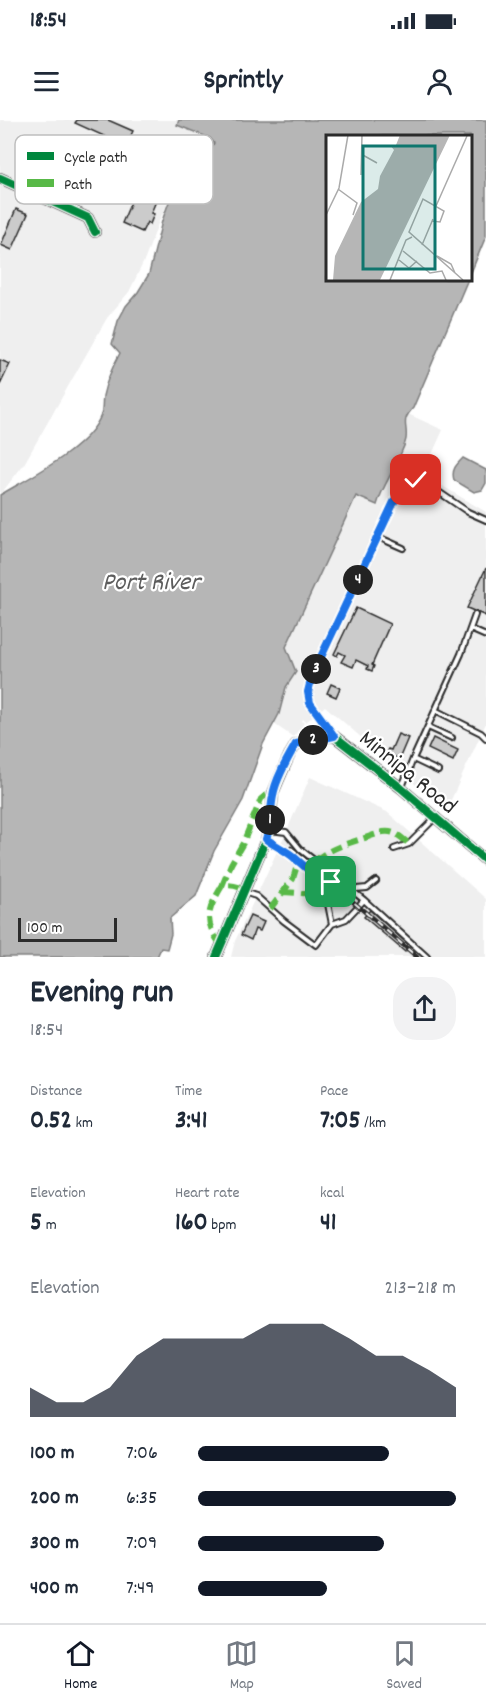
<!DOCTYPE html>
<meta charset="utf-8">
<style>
body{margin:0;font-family:Dekko,sans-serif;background:#f2f2f3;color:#1f2937;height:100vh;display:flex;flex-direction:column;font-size:22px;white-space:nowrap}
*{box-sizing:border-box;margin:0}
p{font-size:20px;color:#747a83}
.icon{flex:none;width:33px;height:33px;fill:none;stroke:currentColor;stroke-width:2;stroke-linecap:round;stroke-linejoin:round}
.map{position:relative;height:837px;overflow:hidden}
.drawer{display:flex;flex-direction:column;background:#fff;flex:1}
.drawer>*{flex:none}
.scale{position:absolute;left:18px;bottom:15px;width:99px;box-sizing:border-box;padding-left:6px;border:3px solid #2b2b2b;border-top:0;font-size:16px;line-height:21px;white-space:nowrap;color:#2b2b2b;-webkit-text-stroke:4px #fff;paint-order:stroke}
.pin{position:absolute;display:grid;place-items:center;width:51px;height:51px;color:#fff;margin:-26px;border-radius:12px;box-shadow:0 3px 9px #0006}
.km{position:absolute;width:30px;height:30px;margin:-15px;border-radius:50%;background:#222;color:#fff;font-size:16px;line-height:30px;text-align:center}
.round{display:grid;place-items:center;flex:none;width:63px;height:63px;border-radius:24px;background:#f2f2f3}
.head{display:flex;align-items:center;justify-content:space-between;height:102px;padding:0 30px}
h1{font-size:33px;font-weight:800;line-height:45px}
.metrics{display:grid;grid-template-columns:repeat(3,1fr);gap:9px;height:102px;padding:6px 30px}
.metrics div{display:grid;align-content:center}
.metrics b{font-size:26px;font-weight:800}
.metrics small{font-size:16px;font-weight:400}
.metrics p{font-size:16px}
.chart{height:168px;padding:12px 30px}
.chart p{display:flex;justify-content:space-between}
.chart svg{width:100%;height:108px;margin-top:6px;fill:#111827;opacity:.7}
ul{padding:0 30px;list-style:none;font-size:20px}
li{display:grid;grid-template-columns:96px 72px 1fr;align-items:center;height:45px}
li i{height:15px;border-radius:8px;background:#111827}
.status{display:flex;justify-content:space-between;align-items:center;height:42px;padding:0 30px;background:#fff;direction:ltr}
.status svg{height:16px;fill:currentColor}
header{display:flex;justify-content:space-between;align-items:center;height:78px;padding:0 30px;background:#fff;font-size:27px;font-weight:800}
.tab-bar{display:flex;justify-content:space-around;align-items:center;height:84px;border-top:2px solid #e0e1e3;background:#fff;font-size:16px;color:#747a83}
.tab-bar a{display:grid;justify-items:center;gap:3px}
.tab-bar .active{color:#111827}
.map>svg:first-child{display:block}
</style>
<div class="status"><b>18:54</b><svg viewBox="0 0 49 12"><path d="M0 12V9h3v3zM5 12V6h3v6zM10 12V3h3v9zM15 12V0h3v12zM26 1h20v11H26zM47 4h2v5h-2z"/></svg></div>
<header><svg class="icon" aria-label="menu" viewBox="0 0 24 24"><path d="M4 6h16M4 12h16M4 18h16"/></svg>Sprintly<svg class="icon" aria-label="person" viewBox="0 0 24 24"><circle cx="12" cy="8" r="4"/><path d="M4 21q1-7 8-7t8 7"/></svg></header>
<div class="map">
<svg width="486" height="837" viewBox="0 0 486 837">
<rect width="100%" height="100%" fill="#fff"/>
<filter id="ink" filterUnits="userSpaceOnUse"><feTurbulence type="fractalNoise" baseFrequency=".0167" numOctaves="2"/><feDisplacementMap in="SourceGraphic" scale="12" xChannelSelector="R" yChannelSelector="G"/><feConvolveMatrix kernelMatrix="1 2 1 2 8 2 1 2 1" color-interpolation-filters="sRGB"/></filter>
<g filter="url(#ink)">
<path fill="#efefef" d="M0,0H179L210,18L214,23L203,46L173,71L159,101L145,139L129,172L107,198L24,344L0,375Z
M408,294L443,310L424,352L426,356L486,392V603L446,691L325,586L306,602L303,599L302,601L304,603L293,617L274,604L279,594L286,567L296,552L286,527L356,376L377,385L380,373L394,351L406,321L405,305Z
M310,657L387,692L486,779V837H231L235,821L288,708Z"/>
<path fill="#b6b6b6" stroke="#7e7e7e" stroke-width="1.5" d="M179,0H486V116L470,155V16H327V159H468L413,288C400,302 408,305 406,319C405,324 403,329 401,333C394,351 382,367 377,385L356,376L286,527L296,552L286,567L279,594L263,624L243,680L214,731L196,776L170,798L171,814L167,829L161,828L157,837H0V375C30,357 89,328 101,295C103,289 102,282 103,276C106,261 113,246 120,233L112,224L118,201L126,186L138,172L149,154L162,101L173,71L203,46L214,23L210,18L177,5Z
M463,338L486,350V363L482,370L474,372L454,360C451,350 456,345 463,338Z"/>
<path fill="#cbcbcb" stroke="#2b2b2b" stroke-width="1.5" d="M77,0H108L133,11L126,26L75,3Z
M138,73L156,81L151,93L154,94L150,104L147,102L142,112L122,103L134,75L137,76Z
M16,89L28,94L12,130L1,125Z
M0,240L10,244L0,265Z
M486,448V496L467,488Z
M356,488L390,504L372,545L374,546L372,551L367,549L368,546L356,540L353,547L341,542L345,535L339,532L337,536L334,534Z
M331,564L340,568L336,577L327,573Z
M398,614L408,618L399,639L386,633L388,629L391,630Z
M433,618L458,630L453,641L428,629Z
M370,790L410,826L405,832L364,797Z
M250,796L264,802L260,811L255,809L251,820L241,815Z"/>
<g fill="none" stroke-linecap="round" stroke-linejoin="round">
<defs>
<path id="service" d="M378,417L403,428
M470,509L486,516
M435,590L481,613L486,618
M428,607L452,618
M334,616L310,583L308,572L312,556L402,365L408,361L416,359L430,366L468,392L486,400
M413,639L438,651
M402,667L413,639L461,534L475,495
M270,710L286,712L300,729L364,780L427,837
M267,720L290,734L321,760L356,769L367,768L376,761
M394,729L409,724L435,698
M243,772L256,776L284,801L316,825L332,804L346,799L364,780
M327,779L332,804"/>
<path id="minor" d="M0,58L88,98L95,112
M216,837L270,710L273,673L289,636L296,624L334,616L401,668L486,741"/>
</defs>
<use href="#service" stroke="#2b2b2b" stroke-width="8"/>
<use href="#minor" stroke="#2b2b2b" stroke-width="12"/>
<use href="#service" stroke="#fff" stroke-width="4"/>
<use href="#minor" stroke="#fff" stroke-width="8"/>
<defs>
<path id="rail" d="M291,728L417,837"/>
</defs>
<use href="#rail" stroke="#2b2b2b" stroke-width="4.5"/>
<use href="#rail" stroke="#fff" stroke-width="2" stroke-dasharray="7" stroke-linecap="butt"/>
<path stroke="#58b947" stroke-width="6" stroke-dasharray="12 6" stroke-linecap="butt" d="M315,741C333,725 361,720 383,712C394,710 401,717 409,724
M222,766L231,744L243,723L261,679L266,675L273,673
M283,772L315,774L327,779
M270,789L293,759L298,742
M221,825C203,801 207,791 222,766C231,764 236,766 244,769"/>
<defs>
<path id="cycleway" d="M0,58L88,98L95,112
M216,837L270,710L273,673L289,636L296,624L334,616L401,668L486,741"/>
</defs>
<use href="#cycleway" stroke="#fff" stroke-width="11"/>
<use href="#cycleway" stroke="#00873e" stroke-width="8"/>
</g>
</g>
<g fill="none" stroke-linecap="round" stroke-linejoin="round" filter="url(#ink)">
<defs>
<path id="route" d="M331,762C314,758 304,745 291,735C283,729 274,725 266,719C271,705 270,691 273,676C275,660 288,638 296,624L334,616L310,583L308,572L312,556L402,365L408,361L416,360"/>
</defs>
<use href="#route" stroke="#fff" stroke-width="12"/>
<use href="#route" stroke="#1a73e8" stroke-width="8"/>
</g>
<g text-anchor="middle" stroke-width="4.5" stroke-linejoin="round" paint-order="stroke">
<g font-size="24" fill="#2b2b2b" stroke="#fff">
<text transform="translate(409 651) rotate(39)" y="8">Minnipa Road</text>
</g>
<g font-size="26" font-style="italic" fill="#5c5c5c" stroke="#fff">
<text x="151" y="469">Port River</text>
</g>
</g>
<g transform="translate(326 15)">
<rect width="146" height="146" fill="#fff"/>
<path d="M74,0H124L54,145H7L9,121L35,67L52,54L54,41L68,15L64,10H70Z" fill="#b6b6b6"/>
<path fill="none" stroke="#aaa" stroke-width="1.5" d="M35,19L51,28M35,40L36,0M12,54L31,68L27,80M110,71L141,1M0,80L13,53L22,0M106,86L114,87L118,76L97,64L83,97L137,145M96,110L107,84M77,116L104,138L116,136L120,145M111,121L125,129L129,138M73,125L83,133L91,126M64,145L80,105L86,102"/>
<path fill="#0f766e" fill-opacity="0.15" stroke="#0f766e" stroke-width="3" d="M37,11H109V134H37Z"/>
<rect width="146" height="146" fill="none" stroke="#2b2b2b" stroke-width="3"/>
</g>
<rect x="15" y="15" width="198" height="69" rx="9" fill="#fff" stroke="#bfbfbf" stroke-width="1.5"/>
<rect x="27" y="32" width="27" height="8" fill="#00873e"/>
<rect x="27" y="59" width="27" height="8" fill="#58b947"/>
<g font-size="16" fill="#2b2b2b">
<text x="64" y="42">Cycle path</text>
<text x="64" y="69">Path</text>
</g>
</svg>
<div class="scale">100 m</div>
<div class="pin" style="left:331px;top:762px;background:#1e9e55"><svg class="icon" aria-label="arrive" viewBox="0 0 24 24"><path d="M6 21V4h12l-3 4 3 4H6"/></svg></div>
<div class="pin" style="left:416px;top:360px;background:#d93025"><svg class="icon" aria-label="check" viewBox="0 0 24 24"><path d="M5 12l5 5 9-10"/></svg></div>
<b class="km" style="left:270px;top:700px">1</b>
<b class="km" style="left:313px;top:620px">2</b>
<b class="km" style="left:316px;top:549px">3</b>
<b class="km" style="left:358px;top:460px">4</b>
</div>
<section class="drawer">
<div class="head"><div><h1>Evening run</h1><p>18:54</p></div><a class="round"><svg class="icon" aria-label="share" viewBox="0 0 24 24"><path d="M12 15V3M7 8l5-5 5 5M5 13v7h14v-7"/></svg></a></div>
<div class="metrics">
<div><p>Distance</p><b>0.52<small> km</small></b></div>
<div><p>Time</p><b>3:41</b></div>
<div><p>Pace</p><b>7:05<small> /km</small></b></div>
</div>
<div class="metrics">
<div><p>Elevation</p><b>5<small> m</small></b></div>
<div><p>Heart rate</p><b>160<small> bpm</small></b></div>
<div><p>kcal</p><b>41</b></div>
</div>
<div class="chart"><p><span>Elevation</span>213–218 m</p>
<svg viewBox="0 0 160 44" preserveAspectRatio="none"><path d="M0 44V32L10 38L20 38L30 32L40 19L50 12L60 12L70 12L80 12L90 6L100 6L110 6L120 12L130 19L140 19L150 25L160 32V44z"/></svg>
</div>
<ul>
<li><b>100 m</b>7:06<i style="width:74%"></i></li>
<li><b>200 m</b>6:35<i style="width:100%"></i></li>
<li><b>300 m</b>7:09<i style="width:72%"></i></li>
<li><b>400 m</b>7:49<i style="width:50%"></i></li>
</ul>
</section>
<nav class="tab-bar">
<a class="active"><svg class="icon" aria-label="home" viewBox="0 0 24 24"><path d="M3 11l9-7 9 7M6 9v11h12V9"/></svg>Home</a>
<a><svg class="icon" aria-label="map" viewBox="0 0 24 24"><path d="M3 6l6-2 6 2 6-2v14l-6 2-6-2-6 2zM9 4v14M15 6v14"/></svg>Map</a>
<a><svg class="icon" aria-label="saved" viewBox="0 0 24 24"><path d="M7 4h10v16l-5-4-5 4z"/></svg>Saved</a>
</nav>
